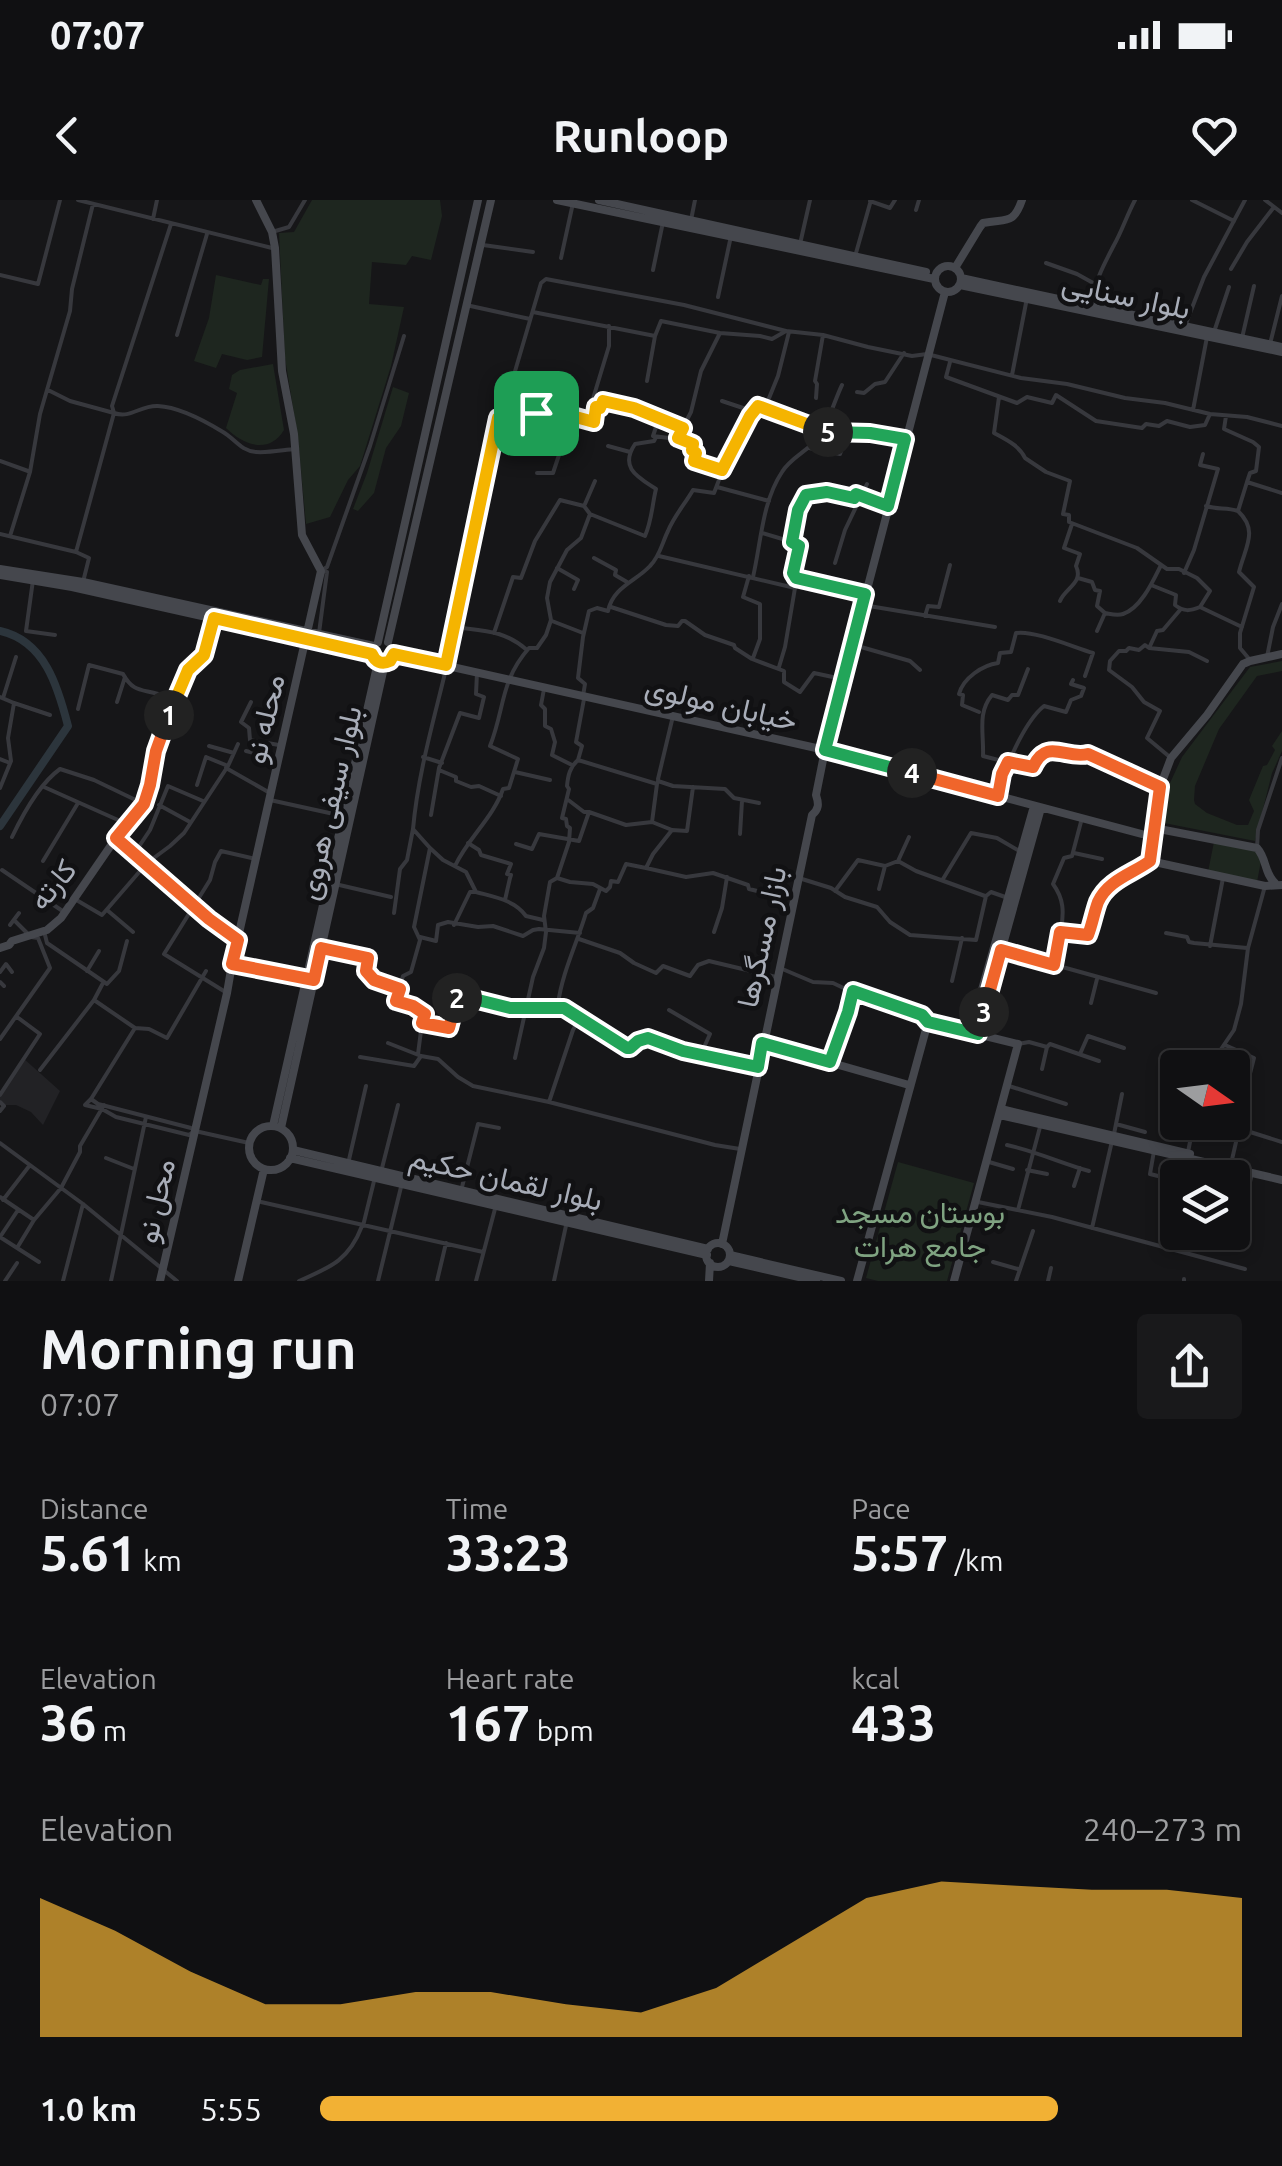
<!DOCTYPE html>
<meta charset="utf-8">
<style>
body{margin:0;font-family:Ubuntu,Vazirmatn,sans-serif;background:#19191b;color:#f1f3f6;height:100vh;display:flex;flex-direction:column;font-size:38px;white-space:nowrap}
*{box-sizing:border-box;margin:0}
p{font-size:32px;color:#9c9d9f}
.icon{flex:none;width:55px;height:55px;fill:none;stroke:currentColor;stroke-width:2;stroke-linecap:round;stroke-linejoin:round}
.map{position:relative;height:1081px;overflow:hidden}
.sheet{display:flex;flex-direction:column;background:#101012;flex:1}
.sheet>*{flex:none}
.needle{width:65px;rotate:104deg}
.fabs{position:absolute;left:1160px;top:850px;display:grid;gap:20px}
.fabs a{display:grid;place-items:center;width:90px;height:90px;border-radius:10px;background:#101012;box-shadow:0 5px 15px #0003,0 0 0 2px #303032;font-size:50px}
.pin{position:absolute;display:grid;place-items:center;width:85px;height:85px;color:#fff;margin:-42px;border-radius:20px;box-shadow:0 5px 15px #0006}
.km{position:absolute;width:50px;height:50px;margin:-25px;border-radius:50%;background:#222;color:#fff;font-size:28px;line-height:50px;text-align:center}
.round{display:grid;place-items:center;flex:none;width:105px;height:105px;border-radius:10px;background:#19191b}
.head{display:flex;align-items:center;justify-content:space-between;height:170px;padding:0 40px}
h1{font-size:55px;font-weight:700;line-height:75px}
.figures{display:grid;grid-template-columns:repeat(3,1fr);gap:15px;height:170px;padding:10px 40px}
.figures div{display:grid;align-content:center}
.figures b{font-size:50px;font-weight:700}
.figures small{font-size:28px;font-weight:400}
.figures p{font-size:28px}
.chart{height:280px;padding:20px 40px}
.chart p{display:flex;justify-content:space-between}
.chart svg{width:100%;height:180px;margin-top:10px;fill:#f2b134;opacity:.7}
ul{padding:0 40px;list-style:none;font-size:32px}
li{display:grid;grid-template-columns:160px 120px 1fr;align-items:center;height:75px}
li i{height:25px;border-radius:12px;background:#f2b134}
.status{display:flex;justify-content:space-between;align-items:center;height:70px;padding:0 50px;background:#101012;direction:ltr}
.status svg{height:28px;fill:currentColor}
header{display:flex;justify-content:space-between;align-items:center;height:130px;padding:0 40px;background:#101012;font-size:45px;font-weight:700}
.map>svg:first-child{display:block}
</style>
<div class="status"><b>07:07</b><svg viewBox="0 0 49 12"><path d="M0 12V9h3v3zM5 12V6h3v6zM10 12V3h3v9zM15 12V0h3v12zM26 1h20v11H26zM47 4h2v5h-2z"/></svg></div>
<header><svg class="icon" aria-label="back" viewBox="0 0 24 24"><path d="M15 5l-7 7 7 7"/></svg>Runloop<svg class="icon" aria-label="heart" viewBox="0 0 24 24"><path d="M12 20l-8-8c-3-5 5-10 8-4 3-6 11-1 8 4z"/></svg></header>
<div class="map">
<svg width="1282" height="1081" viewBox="0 0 1282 1081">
<rect width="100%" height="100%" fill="#161618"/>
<path fill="#222225" d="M23,858L60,891L43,925L31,912L16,905H5L0,900V896Z"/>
<path fill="#1e261f" d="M312,0H440L442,16L431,60L412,56L406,65L372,62L369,104L404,107L391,166L360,266L348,280L330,317L306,324L298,238L285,158L279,33L294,32Z
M216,75L261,85L263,79H269L262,157L247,160L222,154L216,168L194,161L209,118Z
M273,164L284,230C269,255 243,245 226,228L237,193L229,189L232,175L240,170Z
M393,187L409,193L401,226L386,248L374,293L358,311L353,309L367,273Z
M1282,461V471L1257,476L1219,529L1195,586L1194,600L1195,604L1207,613L1237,625H1248L1254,611L1249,600L1263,566L1267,565L1275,550L1272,546L1282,531V551L1272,573L1255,641L1164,623L1170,583L1182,557L1250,467Z
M1214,642L1256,651L1261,661L1257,682L1208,672Z
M898,962L974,983L947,1081H878L866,1078Z"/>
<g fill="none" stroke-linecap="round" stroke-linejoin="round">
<path stroke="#2c353c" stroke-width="8" d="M0,431C45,441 58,487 68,526L0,626"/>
<path stroke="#37383d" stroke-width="4" d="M78,0L272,48
M1192,0L1234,21
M1265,0L1282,13
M870,1L890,8L895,0
M916,10L919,0
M153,19L157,0
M691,20L695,0
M171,24L112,206L114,213C131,219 140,205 158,206C179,207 205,221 223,232C235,239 241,251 256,252C268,253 283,250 295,249
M272,32L289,27L305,0
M800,44L810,0
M483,45L533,52
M856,53L871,0
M561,58L573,3
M1046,63L1077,74L1095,84
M1231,69L1247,42L1274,7
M653,70L663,22
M0,75L38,84L60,0
M718,97L731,36
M466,105L530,119
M1091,107C1095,81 1102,68 1114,45C1122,31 1127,15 1135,0
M533,112L655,136L661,121L720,133L760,136L772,139L786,131L823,135L868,147L912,156L927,154L1021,178L1067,184L1125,198L1165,203L1210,214L1247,217L1282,226
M1185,126L1204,77L1245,0
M1214,132L1229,87
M177,135L207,34
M1242,138L1254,86
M1270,144L1282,96
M950,162L946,177L1017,203L1027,197L1052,203L1056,195L1096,221L1142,228L1146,224L1159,226L1167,221L1190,227L1205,225L1210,214
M1012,175L1027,98
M647,181L655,136
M48,190L70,201L114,213L76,352L89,358L83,382
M857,192L864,193L875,184L885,182L904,153
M999,197L994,233C1005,239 1020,246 1025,258L1046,272L1070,281L1063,314L1069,315V322L1137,348L1167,369H1179L1197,378L1210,391L1200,407
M816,198L817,184L815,181L823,135
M722,201L755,212L759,206L765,208L778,176L789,132
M597,207L600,208L603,201L633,209L683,228
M765,208L823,232L870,233L905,239
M1193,210L1207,137
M1226,216L1224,229L1253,242L1259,247L1256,271L1250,273L1247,282
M498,218L530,222L534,220L538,211L594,222L597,210L592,202L609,146V126
M659,218L653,236L677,239L691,212L701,171L720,133
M678,238L693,244L692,251L696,252V262L722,270
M608,246L630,252
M809,248L840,254L847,233
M0,261L28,271
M537,273H553L572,216
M717,287L769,301
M585,304L595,281
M1206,306C1218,310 1226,307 1238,311
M762,333L789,341L799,346L793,373L797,379
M0,334L76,352
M10,336L30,272L40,214L70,111L72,89L93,4
M792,342L798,310L807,295L827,292L854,298L856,294L888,307
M659,356L795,388L797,379L865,394
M594,358L616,370L615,375L627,382
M835,363L845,330L867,284
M557,368L578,380L574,389
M1184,373L1194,350L1218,269L1200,265L1203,254
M749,376L743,397L760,404V439L753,458
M753,377C761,343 762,302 782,272C791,257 810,250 821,235C827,225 836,197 842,185
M1078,378L1092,382L1095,390L1100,391L1097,406L1105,413L1097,431
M33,380L26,431L55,435
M1151,385L1176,395L1175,405C1184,412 1190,411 1200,407L1242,427
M1060,401C1065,388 1084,383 1076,366L1080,354L1064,348L1072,324
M863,405L995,427
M611,407L666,425L678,426L682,421H685L705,435L734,445L735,448L752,459L784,471V482L800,492L814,473L842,479
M1105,413C1111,414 1117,416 1123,414C1141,408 1153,381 1161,365
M925,416L928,406L939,407L950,365
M552,421L583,433
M455,427C484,431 504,430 527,450
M319,433L327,372L321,371L327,367L370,246L404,136
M494,433L513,377L521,378L535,341L560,300L584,306L590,314
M854,445L910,461L920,470
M1150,446L1157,431L1163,430L1180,410
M1267,457L1273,427L1282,404
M1250,460L1240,448V433L1254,387L1239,372C1245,347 1259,331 1238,311L1247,282L1282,293
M446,464L498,218L508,195L541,83L546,79L684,105L786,131
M779,467L785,447L795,388
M1028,469L1018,495H1012L1008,500L992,495C977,513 984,533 983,556L1029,568L1033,567C1047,537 1066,560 1088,554L1158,586
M544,489L541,505L545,509V526L551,529L555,542L552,555L572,565
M583,496L585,484L578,478L583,437L589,411L597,408L608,411C613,387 635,382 650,366C660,356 662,343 668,331C674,316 685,304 693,290L714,293L727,259L753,211
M0,497L14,503L8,538L11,561L0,588
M3,498L16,457
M584,499L576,542L582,546L578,560L657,584L652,622L672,630L653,654L646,668L686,677L713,673L748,685L749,689L794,700
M117,502L125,477
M251,502L241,522L249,528L250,540L279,545
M14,503L50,515
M78,509L89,465L123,474C133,492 141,489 158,494C163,496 168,500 173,502
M979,512L962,505L963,495L959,494C963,478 983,465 998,463L1000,453L1011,452L1016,433C1034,430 1073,447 1093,453L1085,476
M209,546L234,553
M246,551L276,558
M423,557L442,563
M1171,558L1147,538L1160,511L1144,502L1132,487L1109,470L1110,461L1119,451H1126L1129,448L1139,450L1145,445L1149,448L1189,452L1207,461
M0,559L10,563
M226,568L270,593
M439,570L456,577V581L471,587L479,586L501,596
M515,572L550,580
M658,579L673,516
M658,581L673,586L725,589L734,598L759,603
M197,585L206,557L228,566
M44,587L127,624
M998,596C1003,571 1024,522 1044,506L1066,512L1071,500L1081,496L1084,488L1071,484L1073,480
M567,599L584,612H589L626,625L652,622
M270,600L343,616
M159,605L190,622
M431,615L439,568L460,513L479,518L484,497L476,494L477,473
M672,630L687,631L693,587
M740,634L742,601
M12,637C23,614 39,584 60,569L94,580L144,604
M116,638L209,719L238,740
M468,643L479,650L481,655L511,664L507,674L511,675L510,678L505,700
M516,644L532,649L539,634L579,641L589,612
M430,648L443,660L466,672L476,692C494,697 515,700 526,716L543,720
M1257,648L1258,630L1282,558
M1074,653L1102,659
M134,654L150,630L168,586L203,601
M43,661L78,603
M898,661L909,637
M455,666C468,638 493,618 503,589L509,588L518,559L490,546C505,508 500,481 529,448H537L546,435L551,420L547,398L550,382L567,350L581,338L590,314L645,336C652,320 652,305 656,289C638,277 619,268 635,244L654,241L656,237
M2,670L64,712
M557,678L569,642L570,628L567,626L566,619L562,618L569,589L567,586C568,575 570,567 578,560
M802,679L831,688L845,697L877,707L890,722L910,735L976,740L986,696L991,692L1008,698
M943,679L971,633L997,638L1021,652
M335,684L391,697
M879,689L885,666
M835,691L858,660L885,666L898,661L916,671L985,696
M73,698L102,715L147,663L170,646L184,633L228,566L238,544
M107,710L133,732
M394,713L400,669L407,660L413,629
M14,720L27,733
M10,725L19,713
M454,725L470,692H476
M1061,730C1064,712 1064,699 1053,684L1064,658L1072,656L1082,618
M44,731L47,743L107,784L119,771L127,741
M714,732L722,708L727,677
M1166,733L1187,737L1189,742L1194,743L1247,748
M420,737L436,741L438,725L448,722L478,727L493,726L523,736L533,730L539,729L580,733
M579,739L620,753L634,763L656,773L663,766L690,776L698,765L709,761L776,777
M1210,746L1223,678
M321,748L368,758L367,771L375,780L399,789
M1001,750L1156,793
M235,765L304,779
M1054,765L1060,732L1088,735C1092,725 1094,713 1098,703C1108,680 1132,674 1150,661
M780,768L813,782L833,783L854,793L870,796L922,815L928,822
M87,771L99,751
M0,772L6,764L12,772
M952,781L962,738
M0,782L4,786
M227,793L164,754L210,680L215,662L221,651L256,659
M94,800L135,828
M1091,803L1097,779
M558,804C562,773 577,743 586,713L593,708L600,689
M669,810L710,834L701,854
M422,823L449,829L458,795L511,808H564L627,847L630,848L638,841L648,839L683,851L757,867
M0,839L50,768L38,738L31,737
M388,843L421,856L438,859L458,877L473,886L549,902L715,945L740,949
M1018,844L1029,842L1047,847L1050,844L1099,861
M1225,845L1254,858L1245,893L1243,912
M418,854L422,823L425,814L413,807L396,801L403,776L411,772L420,740L414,727L430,648L413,629C418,574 433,523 446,469
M1080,854L1088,836L1124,848
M360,857L414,866L421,856
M515,858L533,777L544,748L546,732L544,716L550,682L557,678L570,682L593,684L606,691L610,687L611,681L618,682L626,664L646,668
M1175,858L1185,868
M830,862L848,812L853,791
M1213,868V861L1234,830L1241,804L1248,748L1265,686
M1042,869L1047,847
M40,870L94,800L103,783
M1009,886L1066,904
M0,895L40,834L17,817
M91,899L98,904L191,928L195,931L249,943
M0,902L4,906L0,911
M549,902L573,830L580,818
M1232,905C1245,912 1247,917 1247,931
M1116,924L1145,932
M1222,926L1247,931L1282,942
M195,931L189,935L116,917L102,909L85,905L91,899L135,828L149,829L167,838L206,771
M1114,934L1122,894
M0,943L83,1004L177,1081
M1007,945C1035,951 1061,963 1089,971
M1154,951L1150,974L1178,981
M1188,952L1194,922
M106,958L134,969
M989,962L1013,969
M348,964L366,886
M1231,964L1239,929
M1027,970L1047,974
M381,972L398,905
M1074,986L1080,968
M461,991L478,924L499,928
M0,997L34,1020
M3,1000L30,965
M261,1002L483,1052
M978,1002L1052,1017L1245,1069
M1018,1010L1040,927
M1232,1017L1242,1018L1252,973
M363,1026L375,977
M1092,1028L1112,941
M0,1037L39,1062
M0,1037L18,1010
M17,1048L34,1020L61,988L80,952V946L104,905
M993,1062L1018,1069
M5,1081L17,1063
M63,1081L83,1004
M111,1081L146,917
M299,1081C331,1067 349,1060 362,1026
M378,1081L401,987
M437,1081L446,1043
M476,1081L496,1005
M554,1081L567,1021
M1016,1081L1033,1031
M1048,1081L1051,1068
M1184,1081V1079"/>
<path stroke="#45474d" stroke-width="8" d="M557,0L934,79
M599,0L926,72
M935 79a13 13 0 1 1 26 0a13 13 0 1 1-26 0Z
M955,68L980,27L983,23C1006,18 1013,26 1022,0
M961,78L1282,147
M960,85L1282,152
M0,369L83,382L374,446
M0,375L72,387L372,454
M378,442L478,0
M388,442L491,0
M394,454L825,550L1153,637
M1282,454L1250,461L1243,464L1207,515L1171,558L1160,587L1150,661L1265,686L1282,685
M1154,628L1257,648C1267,659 1264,673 1275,683
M0,748L9,745L12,741L47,730L61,718L116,638L144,604L151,585L156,551L173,502L188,469L204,455L215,411
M970,832L1034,606
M978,834L1041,608
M762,843L909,885
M1001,909L1190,954
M1000,915L1282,980
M249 948a22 22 0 1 1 44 0a22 22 0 1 1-44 0Z
M273,926L378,462
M281,928L385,463
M293,950L708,1049
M290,958L707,1055
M706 1055a12 12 0 1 1 24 0a12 12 0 1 1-24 0Z
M722,1044L812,615C819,609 819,604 816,595L825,550L945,92
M730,1055L841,1081
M729,1061L816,1081
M160,1081L227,793L232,764L321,371L302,335L294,234L282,171L275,48L272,32L256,0
M238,1081L264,969
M709,1081L710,1063
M857,1081L928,822L1018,844L954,1081"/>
</g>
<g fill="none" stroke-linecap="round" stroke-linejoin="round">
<defs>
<path id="split-1" d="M169,515L188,470L204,455L214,418L372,454C375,462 382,465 390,461L394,454L446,465L498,218L530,222L534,220L536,213"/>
<path id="split-2" d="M169,515L156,551L150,585L144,604L116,638L209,719L238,740L232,764L314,780L321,748L368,758L366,771L374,780L400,789L396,801L413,806L425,814L422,823L449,828L457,798"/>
<path id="split-3" d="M457,798L458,795L510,808H564L627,848H630L638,841L648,838L683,851L758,867L762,843L830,862L848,812L853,791L922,815L928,822L978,834L984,812"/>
<path id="split-4" d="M912,573L998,596L1002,574L1008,562L1033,567C1047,537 1066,560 1088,554L1160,587L1150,661C1132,674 1108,680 1098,702C1094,713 1092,725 1088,735L1060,732L1054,765L1001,750L984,812"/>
<path id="split-5" d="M828,232L870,233L905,239L888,306L856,294L854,298L827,292L806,295L798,310L792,342L799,346L793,373L796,378L865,394L825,550L912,573"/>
<path id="split-6" d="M536,213L572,216L594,222L596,207L600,208L603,201L634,208L683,228L678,238L693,244L692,250L696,253L694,261L722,270L750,216L758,206L828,232"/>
</defs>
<use href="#split-1" stroke="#fff" stroke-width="20"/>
<use href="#split-2" stroke="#fff" stroke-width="20"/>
<use href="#split-3" stroke="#fff" stroke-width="20"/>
<use href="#split-4" stroke="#fff" stroke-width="20"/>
<use href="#split-5" stroke="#fff" stroke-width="20"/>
<use href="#split-6" stroke="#fff" stroke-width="20"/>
<use href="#split-1" stroke="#f5b400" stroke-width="12"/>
<use href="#split-2" stroke="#f0652b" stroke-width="12"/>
<use href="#split-3" stroke="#22a559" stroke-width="12"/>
<use href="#split-4" stroke="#f0652b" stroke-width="12"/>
<use href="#split-5" stroke="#22a559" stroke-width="12"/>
<use href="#split-6" stroke="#f5b400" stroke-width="12"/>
</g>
<g text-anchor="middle" stroke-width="9" stroke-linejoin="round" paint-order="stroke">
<g font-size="30" fill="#a8adb8" stroke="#111113">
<text transform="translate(1126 96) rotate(12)" y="10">بلوار سنایی</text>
<text transform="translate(721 504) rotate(13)" y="10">خیابان مولوی</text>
<text transform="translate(265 519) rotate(-77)" y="10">محله نو</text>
<text transform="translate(330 603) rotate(-77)" y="10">بلوار سیفی هروی</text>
<text transform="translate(53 685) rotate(-50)" y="10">کارته</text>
<text transform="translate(762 737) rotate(-78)" y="10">بازار مسگرها</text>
<text transform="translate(506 979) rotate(13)" y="10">بلوار لقمان حکیم</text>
<text transform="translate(156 1001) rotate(-77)" y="10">محل نو</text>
</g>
<g font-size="30" fill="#7fa381" stroke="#111113">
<text x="920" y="1023">بوستان مسجد<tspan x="920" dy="34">جامع هرات</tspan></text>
</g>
</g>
</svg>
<div class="fabs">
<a><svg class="needle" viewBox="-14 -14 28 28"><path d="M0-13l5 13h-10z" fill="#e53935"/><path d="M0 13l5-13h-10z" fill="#9c9d9f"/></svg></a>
<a><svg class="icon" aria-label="layers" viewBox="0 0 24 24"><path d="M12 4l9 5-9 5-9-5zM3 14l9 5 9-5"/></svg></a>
</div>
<div class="pin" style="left:536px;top:213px;background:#1e9e55"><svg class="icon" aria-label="arrive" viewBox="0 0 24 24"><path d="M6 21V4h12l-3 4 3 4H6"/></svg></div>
<b class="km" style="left:169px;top:515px">1</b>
<b class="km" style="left:457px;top:798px">2</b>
<b class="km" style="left:984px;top:812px">3</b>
<b class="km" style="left:912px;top:573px">4</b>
<b class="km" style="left:828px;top:232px">5</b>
</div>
<section class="sheet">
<div class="head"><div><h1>Morning run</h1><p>07:07</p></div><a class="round"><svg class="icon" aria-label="share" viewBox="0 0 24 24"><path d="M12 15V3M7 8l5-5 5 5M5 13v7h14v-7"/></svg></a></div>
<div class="figures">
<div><p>Distance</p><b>5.61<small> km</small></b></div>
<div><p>Time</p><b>33:23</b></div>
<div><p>Pace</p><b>5:57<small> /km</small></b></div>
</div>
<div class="figures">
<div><p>Elevation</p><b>36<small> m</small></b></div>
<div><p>Heart rate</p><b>167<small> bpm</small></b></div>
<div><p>kcal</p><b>433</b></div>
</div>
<div class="chart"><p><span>Elevation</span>240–273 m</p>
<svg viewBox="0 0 160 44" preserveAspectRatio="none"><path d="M0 44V10L10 18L20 28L30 36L40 36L50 33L60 33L70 36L80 38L90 32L100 21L110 10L120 6L130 7L140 8L150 8L160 10V44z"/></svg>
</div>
<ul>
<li><b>1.0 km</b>5:55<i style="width:80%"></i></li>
</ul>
</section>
